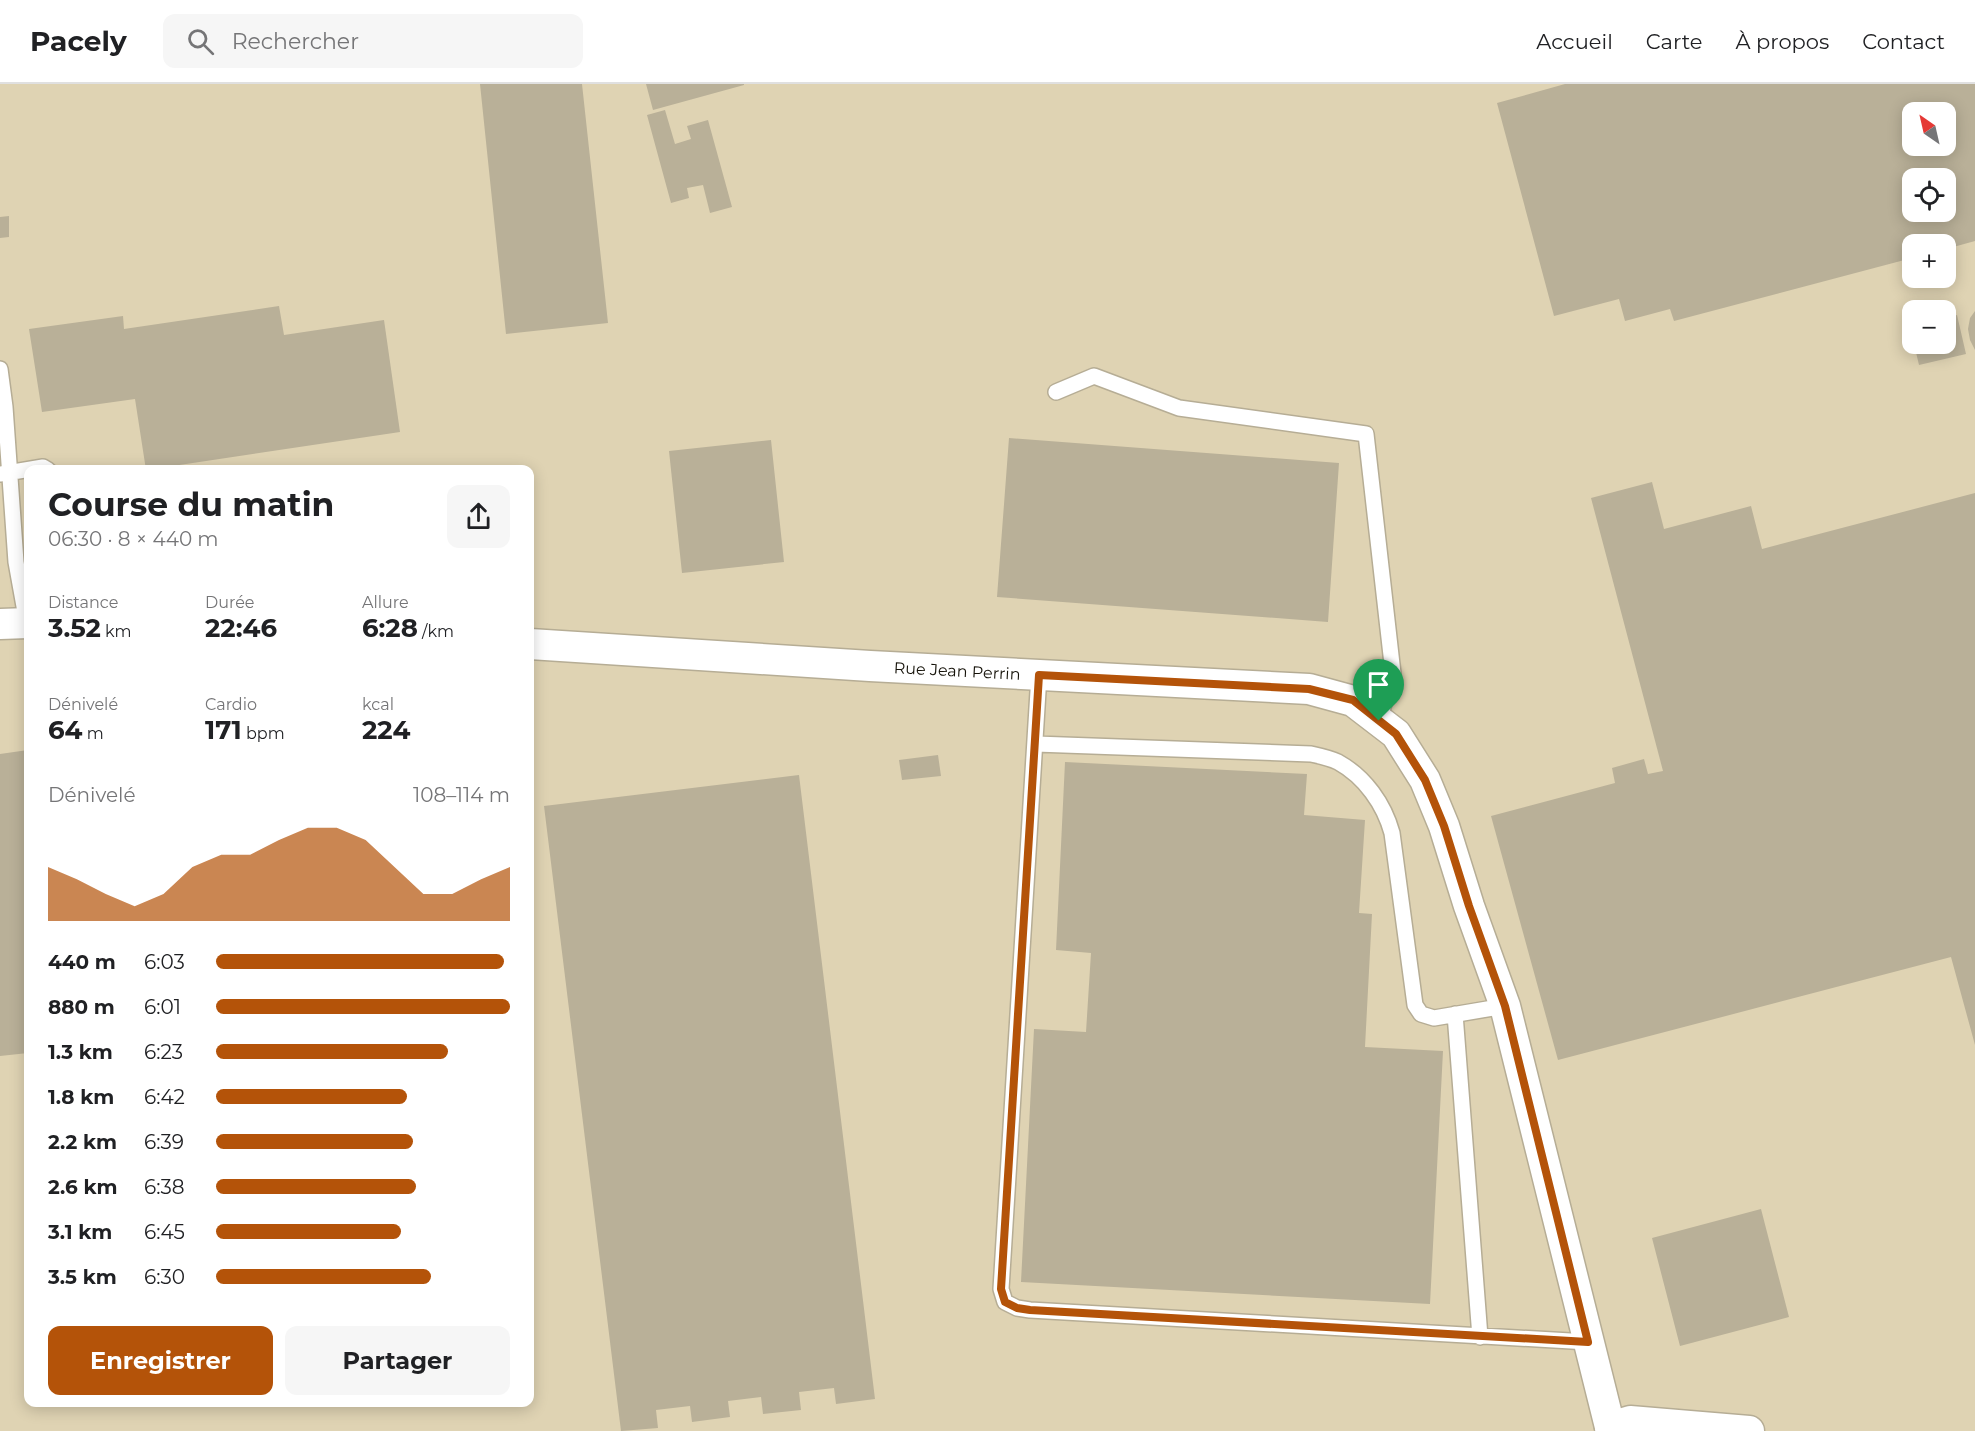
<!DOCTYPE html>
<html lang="fr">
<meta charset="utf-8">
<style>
body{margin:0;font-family:Montserrat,sans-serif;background:#f6f6f6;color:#202124;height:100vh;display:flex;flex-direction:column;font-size:22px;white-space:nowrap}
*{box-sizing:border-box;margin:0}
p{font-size:20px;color:#757577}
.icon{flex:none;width:33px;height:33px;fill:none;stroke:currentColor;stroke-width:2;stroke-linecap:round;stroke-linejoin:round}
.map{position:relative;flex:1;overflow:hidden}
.panel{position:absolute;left:24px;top:381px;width:510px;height:942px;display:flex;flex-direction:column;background:#fff;border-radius:12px;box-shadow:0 3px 15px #0003}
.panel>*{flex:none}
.needle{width:39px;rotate:326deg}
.buttons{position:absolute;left:1902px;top:18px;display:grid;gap:12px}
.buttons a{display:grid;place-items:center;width:54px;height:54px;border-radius:12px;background:#fff;box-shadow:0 3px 15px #0003;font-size:30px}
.pin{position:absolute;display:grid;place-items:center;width:51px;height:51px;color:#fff;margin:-62px -26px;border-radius:50% 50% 50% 0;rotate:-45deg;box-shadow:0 0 6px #0007}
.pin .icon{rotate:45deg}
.round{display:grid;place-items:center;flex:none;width:63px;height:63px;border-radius:12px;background:#f6f6f6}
.head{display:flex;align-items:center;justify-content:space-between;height:102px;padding:0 24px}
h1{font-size:33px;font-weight:700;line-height:45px}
.stats{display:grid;grid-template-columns:repeat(3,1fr);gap:9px;height:102px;padding:6px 24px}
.stats div{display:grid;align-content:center}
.stats b{font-size:26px;font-weight:700}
.stats small{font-size:16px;font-weight:400}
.stats p{font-size:16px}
.chart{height:168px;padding:12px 24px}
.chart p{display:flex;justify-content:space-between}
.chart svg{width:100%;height:108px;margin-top:6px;fill:#b45309;opacity:.7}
.cta{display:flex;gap:12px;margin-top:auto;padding:12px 24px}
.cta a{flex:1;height:69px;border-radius:12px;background:#b45309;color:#fff;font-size:24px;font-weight:700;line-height:69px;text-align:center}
.cta a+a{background:#f6f6f6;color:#202124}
ul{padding:0 24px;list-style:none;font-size:20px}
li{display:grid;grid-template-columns:96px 72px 1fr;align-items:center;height:45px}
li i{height:15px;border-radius:8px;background:#b45309}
header{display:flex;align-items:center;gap:36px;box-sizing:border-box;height:84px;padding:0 30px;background:#fff;border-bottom:2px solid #e0e0e0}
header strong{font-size:28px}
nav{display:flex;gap:33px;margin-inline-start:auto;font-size:21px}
.search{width:420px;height:54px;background:#f6f6f6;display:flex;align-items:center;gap:15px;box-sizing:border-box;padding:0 21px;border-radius:12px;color:#757577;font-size:22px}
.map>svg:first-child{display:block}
</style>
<header>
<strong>Pacely</strong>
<div class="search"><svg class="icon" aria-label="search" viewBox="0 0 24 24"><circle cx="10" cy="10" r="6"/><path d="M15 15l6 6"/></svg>Rechercher</div>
<nav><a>Accueil</a><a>Carte</a><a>À propos</a><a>Contact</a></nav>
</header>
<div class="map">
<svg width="1975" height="1347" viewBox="0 0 1975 1347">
<rect width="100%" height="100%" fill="#e9dfc6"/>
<path fill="#dfd3b3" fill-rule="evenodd" d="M0,0H1975V1347H0ZM1912,28H1946V62H1912ZM1912,94H1946V128H1912ZM1912,160H1946V194H1912ZM1912,226H1946V260H1912ZM28,386H530V1318H28Z"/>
<path fill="#b9b098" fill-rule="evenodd" d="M480,0H582L608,239L506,250Z
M646,0H744V1L653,26Z
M1565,0H1975V157L1946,165V160H1912V174L1674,237L1670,225L1625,237L1619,215L1554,232L1497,19ZM1912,28H1946V62H1912ZM1912,94H1946V128H1912Z
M665,26L675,60L691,55L687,42L708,36L732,123L710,129L703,101L687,104L689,114L671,119L647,31Z
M9,132V153L0,154V133Z
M279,222L284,251L384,236L400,348L146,386L135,315L42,328L29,245L123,232L124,245Z
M1975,227V266L1970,256L1968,245L1970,234Z
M1957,231L1966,270L1919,281L1914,260H1946V234Z
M1009,354L1339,379L1328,538L997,513Z
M771,356L784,478L682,489L669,367Z
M1652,398L1664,445L1751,422L1762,465L1975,409V961L1951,873L1558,976L1491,732L1615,699L1612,684L1644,675L1648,690L1663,687L1591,414Z
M28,666V969L0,972V670Z
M938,671L941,692L902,696L899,676Z
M1065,678L1307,690L1304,731L1365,736L1359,829L1372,830L1365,963L1443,967L1430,1220L1021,1198L1034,945L1086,948L1091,869L1056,866Z
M799,691L875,1315L836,1320L834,1304L799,1308L801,1326L763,1330L761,1313L728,1317L730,1333L692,1338L690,1322L656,1326L658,1344L621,1347L544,722Z
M1761,1125L1789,1233L1680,1262L1652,1154Z"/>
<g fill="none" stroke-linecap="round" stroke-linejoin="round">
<defs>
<path id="lane" d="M0,285L5,323L16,478L27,539
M1056,308L1094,292L1179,324L1366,350L1393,589L1379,637
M0,390L43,383L48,386
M1039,591L1001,1205L1005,1218L1017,1224L1030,1226L1588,1258
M1036,660L1311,670C1320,672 1330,674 1338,678C1365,693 1384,720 1392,749L1415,921L1421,930L1434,934L1505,922
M1455,930L1480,1253"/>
<g id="street">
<path d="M0,540L28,539"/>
<path id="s1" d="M530,560L870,582L1309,605L1353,617L1396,650L1425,696L1444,742L1469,822L1505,922L1611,1347"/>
<path d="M1610,1343L1630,1337L1749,1347"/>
</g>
</defs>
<use href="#lane" stroke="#b6ad95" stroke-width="18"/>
<use href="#street" stroke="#b6ad95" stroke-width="33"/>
<use href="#lane" stroke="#fff" stroke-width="15"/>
<use href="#street" stroke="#fff" stroke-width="30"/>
</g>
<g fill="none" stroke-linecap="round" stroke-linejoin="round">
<defs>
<path id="route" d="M1039,591L1309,605L1353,616L1396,650L1425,696L1444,742L1469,822L1505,922L1588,1258L1030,1226L1017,1224L1005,1218L1001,1205Z"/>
</defs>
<use href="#route" stroke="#fff" stroke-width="12"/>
<use href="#route" stroke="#b45309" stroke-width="8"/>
</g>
<g text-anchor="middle" stroke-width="5" stroke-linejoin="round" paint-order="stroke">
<g font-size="16" fill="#141108" stroke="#fff">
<text dy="6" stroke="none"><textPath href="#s1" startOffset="428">Rue Jean Perrin</textPath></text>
</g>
</g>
</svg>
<div class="buttons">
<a><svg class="needle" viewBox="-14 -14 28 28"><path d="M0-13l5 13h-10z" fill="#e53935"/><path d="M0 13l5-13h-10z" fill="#757577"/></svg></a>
<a><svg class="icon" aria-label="locate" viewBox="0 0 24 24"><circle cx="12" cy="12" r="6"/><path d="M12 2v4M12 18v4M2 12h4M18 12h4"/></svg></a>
<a>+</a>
<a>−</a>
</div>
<div class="pin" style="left:1379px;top:637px;background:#1e9e55"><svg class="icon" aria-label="arrive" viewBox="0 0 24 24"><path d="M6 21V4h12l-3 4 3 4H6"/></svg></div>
<section class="panel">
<div class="head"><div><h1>Course du matin</h1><p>06:30 · 8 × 440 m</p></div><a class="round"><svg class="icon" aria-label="share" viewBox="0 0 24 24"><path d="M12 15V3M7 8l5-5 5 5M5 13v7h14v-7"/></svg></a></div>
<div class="stats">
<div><p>Distance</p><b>3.52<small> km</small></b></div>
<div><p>Durée</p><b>22:46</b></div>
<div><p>Allure</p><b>6:28<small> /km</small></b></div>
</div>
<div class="stats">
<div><p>Dénivelé</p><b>64<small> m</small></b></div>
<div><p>Cardio</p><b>171<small> bpm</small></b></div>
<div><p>kcal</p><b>224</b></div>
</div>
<div class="chart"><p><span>Dénivelé</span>108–114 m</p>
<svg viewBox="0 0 160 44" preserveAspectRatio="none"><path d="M0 44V22L10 27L20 33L30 38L40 33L50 22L60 17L70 17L80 11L90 6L100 6L110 11L120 22L130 33L140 33L150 27L160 22V44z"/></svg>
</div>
<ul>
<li><b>440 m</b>6:03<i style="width:98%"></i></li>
<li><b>880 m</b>6:01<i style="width:100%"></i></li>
<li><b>1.3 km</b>6:23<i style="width:79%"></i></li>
<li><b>1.8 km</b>6:42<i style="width:65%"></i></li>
<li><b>2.2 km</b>6:39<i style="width:67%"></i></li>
<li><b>2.6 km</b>6:38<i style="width:68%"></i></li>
<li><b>3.1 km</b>6:45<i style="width:63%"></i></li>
<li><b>3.5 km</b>6:30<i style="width:73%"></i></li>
</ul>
<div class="cta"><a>Enregistrer</a><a>Partager</a></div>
</section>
</div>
